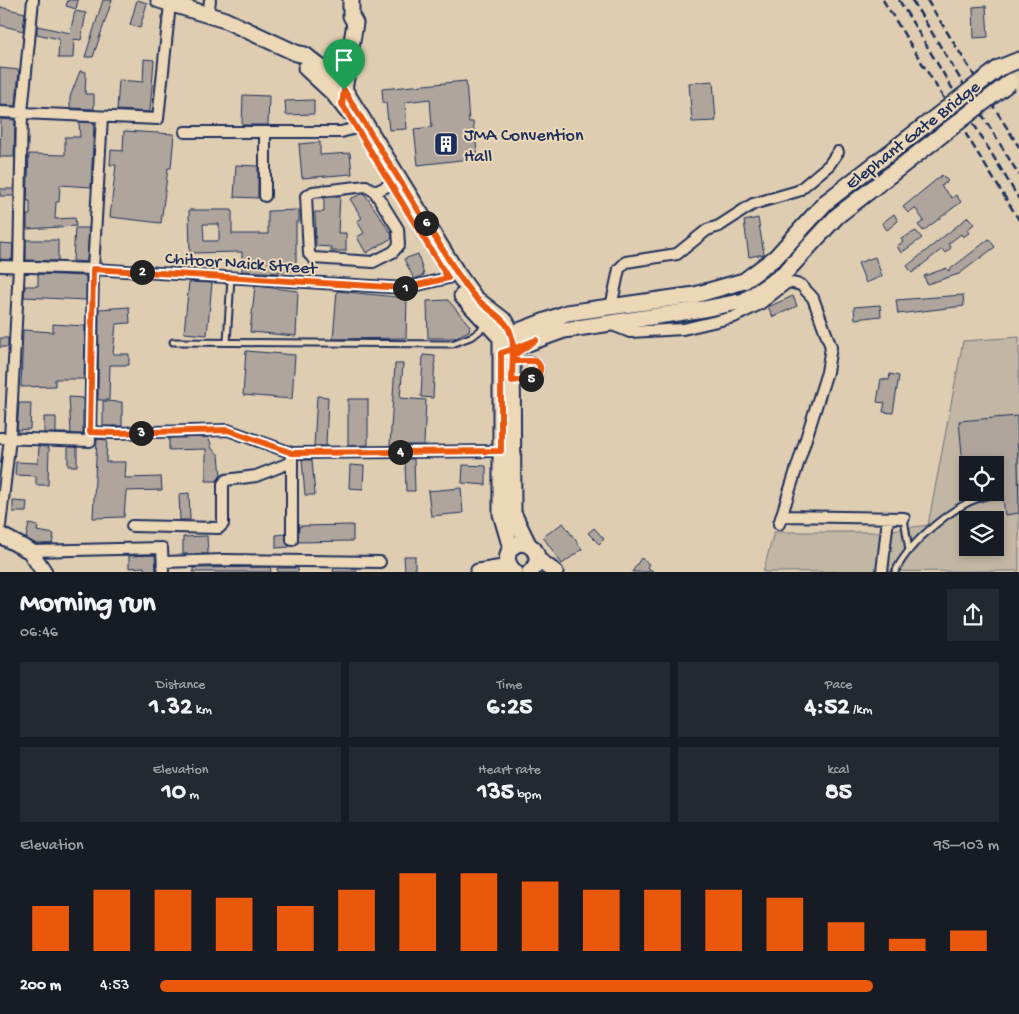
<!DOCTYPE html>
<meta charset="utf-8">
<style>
body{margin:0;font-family:"Gochi Hand",sans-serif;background:#242831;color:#f1f3f6;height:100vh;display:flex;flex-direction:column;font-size:19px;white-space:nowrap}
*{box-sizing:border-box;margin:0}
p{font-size:16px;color:#9ea1a6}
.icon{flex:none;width:28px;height:28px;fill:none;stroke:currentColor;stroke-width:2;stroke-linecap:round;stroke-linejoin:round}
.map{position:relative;height:572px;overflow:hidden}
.side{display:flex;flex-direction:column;background:#171b24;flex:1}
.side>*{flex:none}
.tools{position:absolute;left:959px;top:456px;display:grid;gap:10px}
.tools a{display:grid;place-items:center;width:45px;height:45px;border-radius:0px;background:#171b24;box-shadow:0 2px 8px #0003;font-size:25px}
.pin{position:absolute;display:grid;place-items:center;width:42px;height:42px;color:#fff;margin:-51px -21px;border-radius:50% 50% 50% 0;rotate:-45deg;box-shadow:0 0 5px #0007}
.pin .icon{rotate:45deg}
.km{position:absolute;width:25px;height:25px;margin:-12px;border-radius:50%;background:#222;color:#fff;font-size:14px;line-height:25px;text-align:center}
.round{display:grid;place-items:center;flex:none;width:52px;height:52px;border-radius:0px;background:#242831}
.summary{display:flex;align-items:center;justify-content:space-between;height:85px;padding:0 20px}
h1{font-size:28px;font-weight:800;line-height:38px}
.metrics{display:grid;grid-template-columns:repeat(3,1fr);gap:8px;height:85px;padding:5px 20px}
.metrics div{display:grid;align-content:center;border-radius:0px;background:#242831;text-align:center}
.metrics b{font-size:25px;font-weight:800}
.metrics small{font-size:14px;font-weight:400}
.metrics p{font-size:14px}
.chart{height:140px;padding:10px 20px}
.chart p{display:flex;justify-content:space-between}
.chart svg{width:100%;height:90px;margin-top:5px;stroke:#ea580c;stroke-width:6}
ul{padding:0 20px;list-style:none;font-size:16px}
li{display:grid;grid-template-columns:80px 60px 1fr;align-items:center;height:38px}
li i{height:12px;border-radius:6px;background:#ea580c}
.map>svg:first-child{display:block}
</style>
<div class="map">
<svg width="1019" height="572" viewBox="0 0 1019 572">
<rect width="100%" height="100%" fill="#dfcdb1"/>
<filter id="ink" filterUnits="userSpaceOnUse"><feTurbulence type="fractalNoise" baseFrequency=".02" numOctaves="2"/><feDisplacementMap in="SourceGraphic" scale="10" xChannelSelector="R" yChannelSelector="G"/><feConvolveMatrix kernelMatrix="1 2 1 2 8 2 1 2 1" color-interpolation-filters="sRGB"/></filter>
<g filter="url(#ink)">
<path fill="#c2b6a4" stroke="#6e7281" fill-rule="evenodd" d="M1019,337V571L763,572L774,532H878L928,525L963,341ZM968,465H995V492H968ZM968,520H995V548H968Z"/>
<path fill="#afa59c" stroke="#1b2f5e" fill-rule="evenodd" d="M68,0H78L76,9L66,6Z
M103,0H112L93,57H85Z
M137,0L147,3L140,28L130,25Z
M986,6L988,37L974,38L973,7Z
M0,7L25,13L23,31L0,25Z
M75,11L86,13L81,40L74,39L73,58H58L59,39L37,34V26L70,33Z
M144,59L154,60L150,112L117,110L119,80L143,82Z
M0,68L19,70L16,106L0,105Z
M80,71L86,72L85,94H94V109L70,108V97Z
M466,81L469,122H473L478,158L418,165L414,129L432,127L430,99L405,102L407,129L389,130L386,103H383L382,89Z
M713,81L716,121L692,122L689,83Z
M243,95L269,96L268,125H242Z
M314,100V114L286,115L285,101Z
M1,119L15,120L14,157H0Z
M79,122L94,123L91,187L60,185L59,202H56L55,219L75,218L76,226L27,229V215H30V201H27L29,154L65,155V137H80Z
M124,131L174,134L171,168H168L161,223L110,217L116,165H110L111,150L123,151Z
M320,142V155L350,153L352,174L302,178L299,144Z
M236,165L258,166V198L234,197Z
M942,175L948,181L941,186L952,198L956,195L961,202L923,231L918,225L924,221L915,208L908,213L903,207Z
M0,189H14V196H0Z
M364,193L391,233L392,238L366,253L357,237L364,233L357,221L362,218L350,199Z
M340,196L338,233H346V251H331V247L316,246L315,212H324V198Z
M189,210H232V234H268V211L299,210V222H296V271H279V273L242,271V252L190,253ZM203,224H219V241H204Z
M894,214L898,221L887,230L882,223Z
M968,217L974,224L967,230L969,233L963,237L961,234L948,244L951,248L945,253L942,249L912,273L907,266Z
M758,218L764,254L749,257L744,221Z
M75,228H89L87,262L73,261Z
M916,231L922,238L901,253L897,246L903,242L901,239Z
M989,239L995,247L959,274L927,284L924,276L947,268L948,271Z
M26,240H58V261L26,260Z
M0,243L13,244L12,260L0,259Z
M418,254L424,275L414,279L404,259Z
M875,257L882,276L866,283L858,263Z
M38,274L86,276V300L24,297L25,286H38Z
M189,282L212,283L207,335L184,333Z
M255,286L298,291L296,336L250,332Z
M337,291L407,298L406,338L333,339Z
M963,295L964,306L898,314L896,300Z
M793,296L797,306L773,317L768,307Z
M448,300L470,326L469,331L454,338H428L427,301Z
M880,305L881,316L855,319L854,307Z
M129,307L130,323L116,324L113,354H129V365H110L109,400H98L99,309Z
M53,324L85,326L84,379H55V386L21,387L23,330L53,332Z
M0,338H8V347H0Z
M246,351L295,355L292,399L243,395Z
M423,355L435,356L433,398L421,397Z
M395,364H403L400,398L426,400L424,445H390Z
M890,374L899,376L893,413L883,412L885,403L877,402L881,379L889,380Z
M317,396L328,397L326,446H314Z
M69,397L83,398V434L44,433V417H56V433H71Z
M348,399H368V445L348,446Z
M103,401L122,402V426H103Z
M19,403H31L30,429L17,430Z
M1017,416L1019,513L1005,515L999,463L963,465L959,421Z
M207,437L210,441L212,449L219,455L221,475L217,481H206V449L169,450V438Z
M97,439L107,440L106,462H126L125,478L161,477L162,490L126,491L124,517L93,518Z
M39,446L49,447L48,485H36V476L15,475L16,462L38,463Z
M68,447H77V466H68Z
M405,459H414L415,491H406Z
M302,460H312L315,495H305Z
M350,465L364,466L363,489L349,488Z
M463,465L486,466V485L462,483Z
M461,488L463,513L431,516L428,491Z
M189,493L190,520H180L179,494Z
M13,501L27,502L26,512H13Z
M563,523L582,549L562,564L543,537Z
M29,524L38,526L37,531L54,534L52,544H36L26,538Z
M353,525V541L298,542L299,526Z
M594,528L604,539L599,544L588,533Z
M285,534L289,547L276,548V535Z
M207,536L208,554H183V537Z
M155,555L156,572H145L144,567L129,568V556Z
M404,556H415V572H405Z
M641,558L649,564L647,567L654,572H632Z
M270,567L271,572H193V568Z
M277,568H298V572H278Z
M334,568L356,569L357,572H333Z"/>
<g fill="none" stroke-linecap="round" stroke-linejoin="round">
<defs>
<path id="lane" d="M173,342L452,344L473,336L487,325
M227,342L231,278
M513,361L532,360L539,364C541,370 541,373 536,378L515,380
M904,518L909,551
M895,572C910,541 958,500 991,495"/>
<path id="street" d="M208,15L210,0
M0,112L158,119L170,4
M185,132H341L367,125
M265,133V196
M375,192L366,186L313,192L306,196L309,254L313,258L373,262L393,252L399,245L398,229L375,192L392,184
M0,266L93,269L405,288L448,278
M611,307L619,269L626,262L677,254L707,230L719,226L753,204L798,191L829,165L838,152
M610,324L630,332L683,329L734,317L760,304L788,282L801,285L813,298L831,347L827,372L779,524
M90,432L116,433L228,430L292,453L501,451
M0,438L90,441L93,269L102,117
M292,456V540
M782,516L904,518
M0,526L10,438L19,266L22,113L33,0
M132,526L219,528L223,524V484L226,480L256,476L292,462
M30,551L162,548L163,572
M163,562L224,560L380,562
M882,572L888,518"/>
<path id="secondary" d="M159,0L225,20L296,53L305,55L335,79L344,89L457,273L475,298L506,322L512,334L513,513L528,544
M306,68L333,93L347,111
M999,68L1019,60
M343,96L355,23L351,16V0
M462,296L501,338V514L511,548
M503,337L567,313L695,295L744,281L776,257L826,202
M506,351L564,330L704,309L744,301L783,275L837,216
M0,535L30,551L44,572
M537,559L555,572
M478,572L509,567
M515,572C503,562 506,547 520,543C537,544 543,561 530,572"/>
</defs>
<use href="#lane" stroke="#1b2f5e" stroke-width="9"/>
<use href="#street" stroke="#1b2f5e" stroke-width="14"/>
<use href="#secondary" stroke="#1b2f5e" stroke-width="19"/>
<use href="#lane" stroke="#ecd7b6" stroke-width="5"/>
<use href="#street" stroke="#ecd7b6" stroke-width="10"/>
<use href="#secondary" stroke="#ecd7b6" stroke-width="15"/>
<path stroke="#1b2f5e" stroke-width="2.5" stroke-dasharray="8 4" stroke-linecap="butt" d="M883,0L1019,220
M899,0L1019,199
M912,0L1019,175
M927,0L1019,147"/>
<defs>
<path id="secondary-bridge" d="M826,202L999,68
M837,216L1010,82"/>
</defs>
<use href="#secondary-bridge" stroke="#1b2f5e" stroke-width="19" stroke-linecap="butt"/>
<use href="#secondary-bridge" stroke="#ecd7b6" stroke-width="15"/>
</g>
</g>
<g fill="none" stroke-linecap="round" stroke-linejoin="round" filter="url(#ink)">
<defs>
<path id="route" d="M344,90L342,104L448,278L405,288L93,269L90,432L116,433L228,430L292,453L501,451V353L513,349L512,381L536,378C541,372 542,366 536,361H513V356L536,340L513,349C513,319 494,316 476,298C469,291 463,281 457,273L344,90"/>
</defs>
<use href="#route" stroke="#fff" stroke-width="10"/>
<use href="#route" stroke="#ea580c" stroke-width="6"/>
</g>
<defs>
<symbol id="building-square" viewBox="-11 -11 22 22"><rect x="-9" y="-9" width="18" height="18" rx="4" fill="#1b2f5e" stroke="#ecd7b6"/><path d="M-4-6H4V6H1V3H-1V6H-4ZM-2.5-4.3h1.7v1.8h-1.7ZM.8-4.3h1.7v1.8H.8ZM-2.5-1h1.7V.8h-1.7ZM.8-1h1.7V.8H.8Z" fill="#fff"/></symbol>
</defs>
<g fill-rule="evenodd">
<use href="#building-square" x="432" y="130" width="28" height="28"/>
</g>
<g text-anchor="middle" stroke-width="4" stroke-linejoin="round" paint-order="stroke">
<g font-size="18" fill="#1b2f5e" stroke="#ecd7b6" text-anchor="start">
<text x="464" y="140">JMA Convention<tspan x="464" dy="21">Hall</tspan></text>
</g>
<g font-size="18" fill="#1b2f5e" stroke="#ecd7b6">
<text transform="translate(912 134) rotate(-38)" y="6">Elephant Gate Bridge</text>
<text transform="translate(241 262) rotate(4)" y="6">Chitoor Naick Street</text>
</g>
</g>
</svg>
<div class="tools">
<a><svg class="icon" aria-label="locate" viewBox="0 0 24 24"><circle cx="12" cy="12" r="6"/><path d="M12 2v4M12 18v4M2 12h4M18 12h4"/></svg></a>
<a><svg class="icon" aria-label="layers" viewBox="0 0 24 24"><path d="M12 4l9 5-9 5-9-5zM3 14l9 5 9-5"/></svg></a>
</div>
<div class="pin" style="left:344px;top:90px;background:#1e9e55"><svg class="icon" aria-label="arrive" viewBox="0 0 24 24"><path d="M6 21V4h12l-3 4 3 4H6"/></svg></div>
<b class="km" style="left:405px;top:288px">1</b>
<b class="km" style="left:142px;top:272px">2</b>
<b class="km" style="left:141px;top:433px">3</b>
<b class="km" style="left:400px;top:452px">4</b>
<b class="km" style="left:531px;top:379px">5</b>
<b class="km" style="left:426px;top:223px">6</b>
</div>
<section class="side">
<div class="summary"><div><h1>Morning run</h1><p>06:46</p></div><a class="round"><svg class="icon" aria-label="share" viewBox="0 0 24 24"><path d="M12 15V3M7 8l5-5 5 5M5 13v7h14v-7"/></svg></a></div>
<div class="metrics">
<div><p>Distance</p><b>1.32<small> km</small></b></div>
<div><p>Time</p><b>6:25</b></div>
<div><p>Pace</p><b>4:52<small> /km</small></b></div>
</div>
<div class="metrics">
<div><p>Elevation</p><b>10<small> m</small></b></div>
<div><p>Heart rate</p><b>135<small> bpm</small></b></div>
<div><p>kcal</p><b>85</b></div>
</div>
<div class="chart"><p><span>Elevation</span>95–103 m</p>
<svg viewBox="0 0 160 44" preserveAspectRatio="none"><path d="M5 44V22M15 44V14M25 44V14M35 44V18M45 44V22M55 44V14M65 44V6M75 44V6M85 44V10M95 44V14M105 44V14M115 44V14M125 44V18M135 44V30M145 44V38M155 44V34"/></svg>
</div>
<ul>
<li><b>200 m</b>4:53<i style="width:85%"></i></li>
</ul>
</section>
